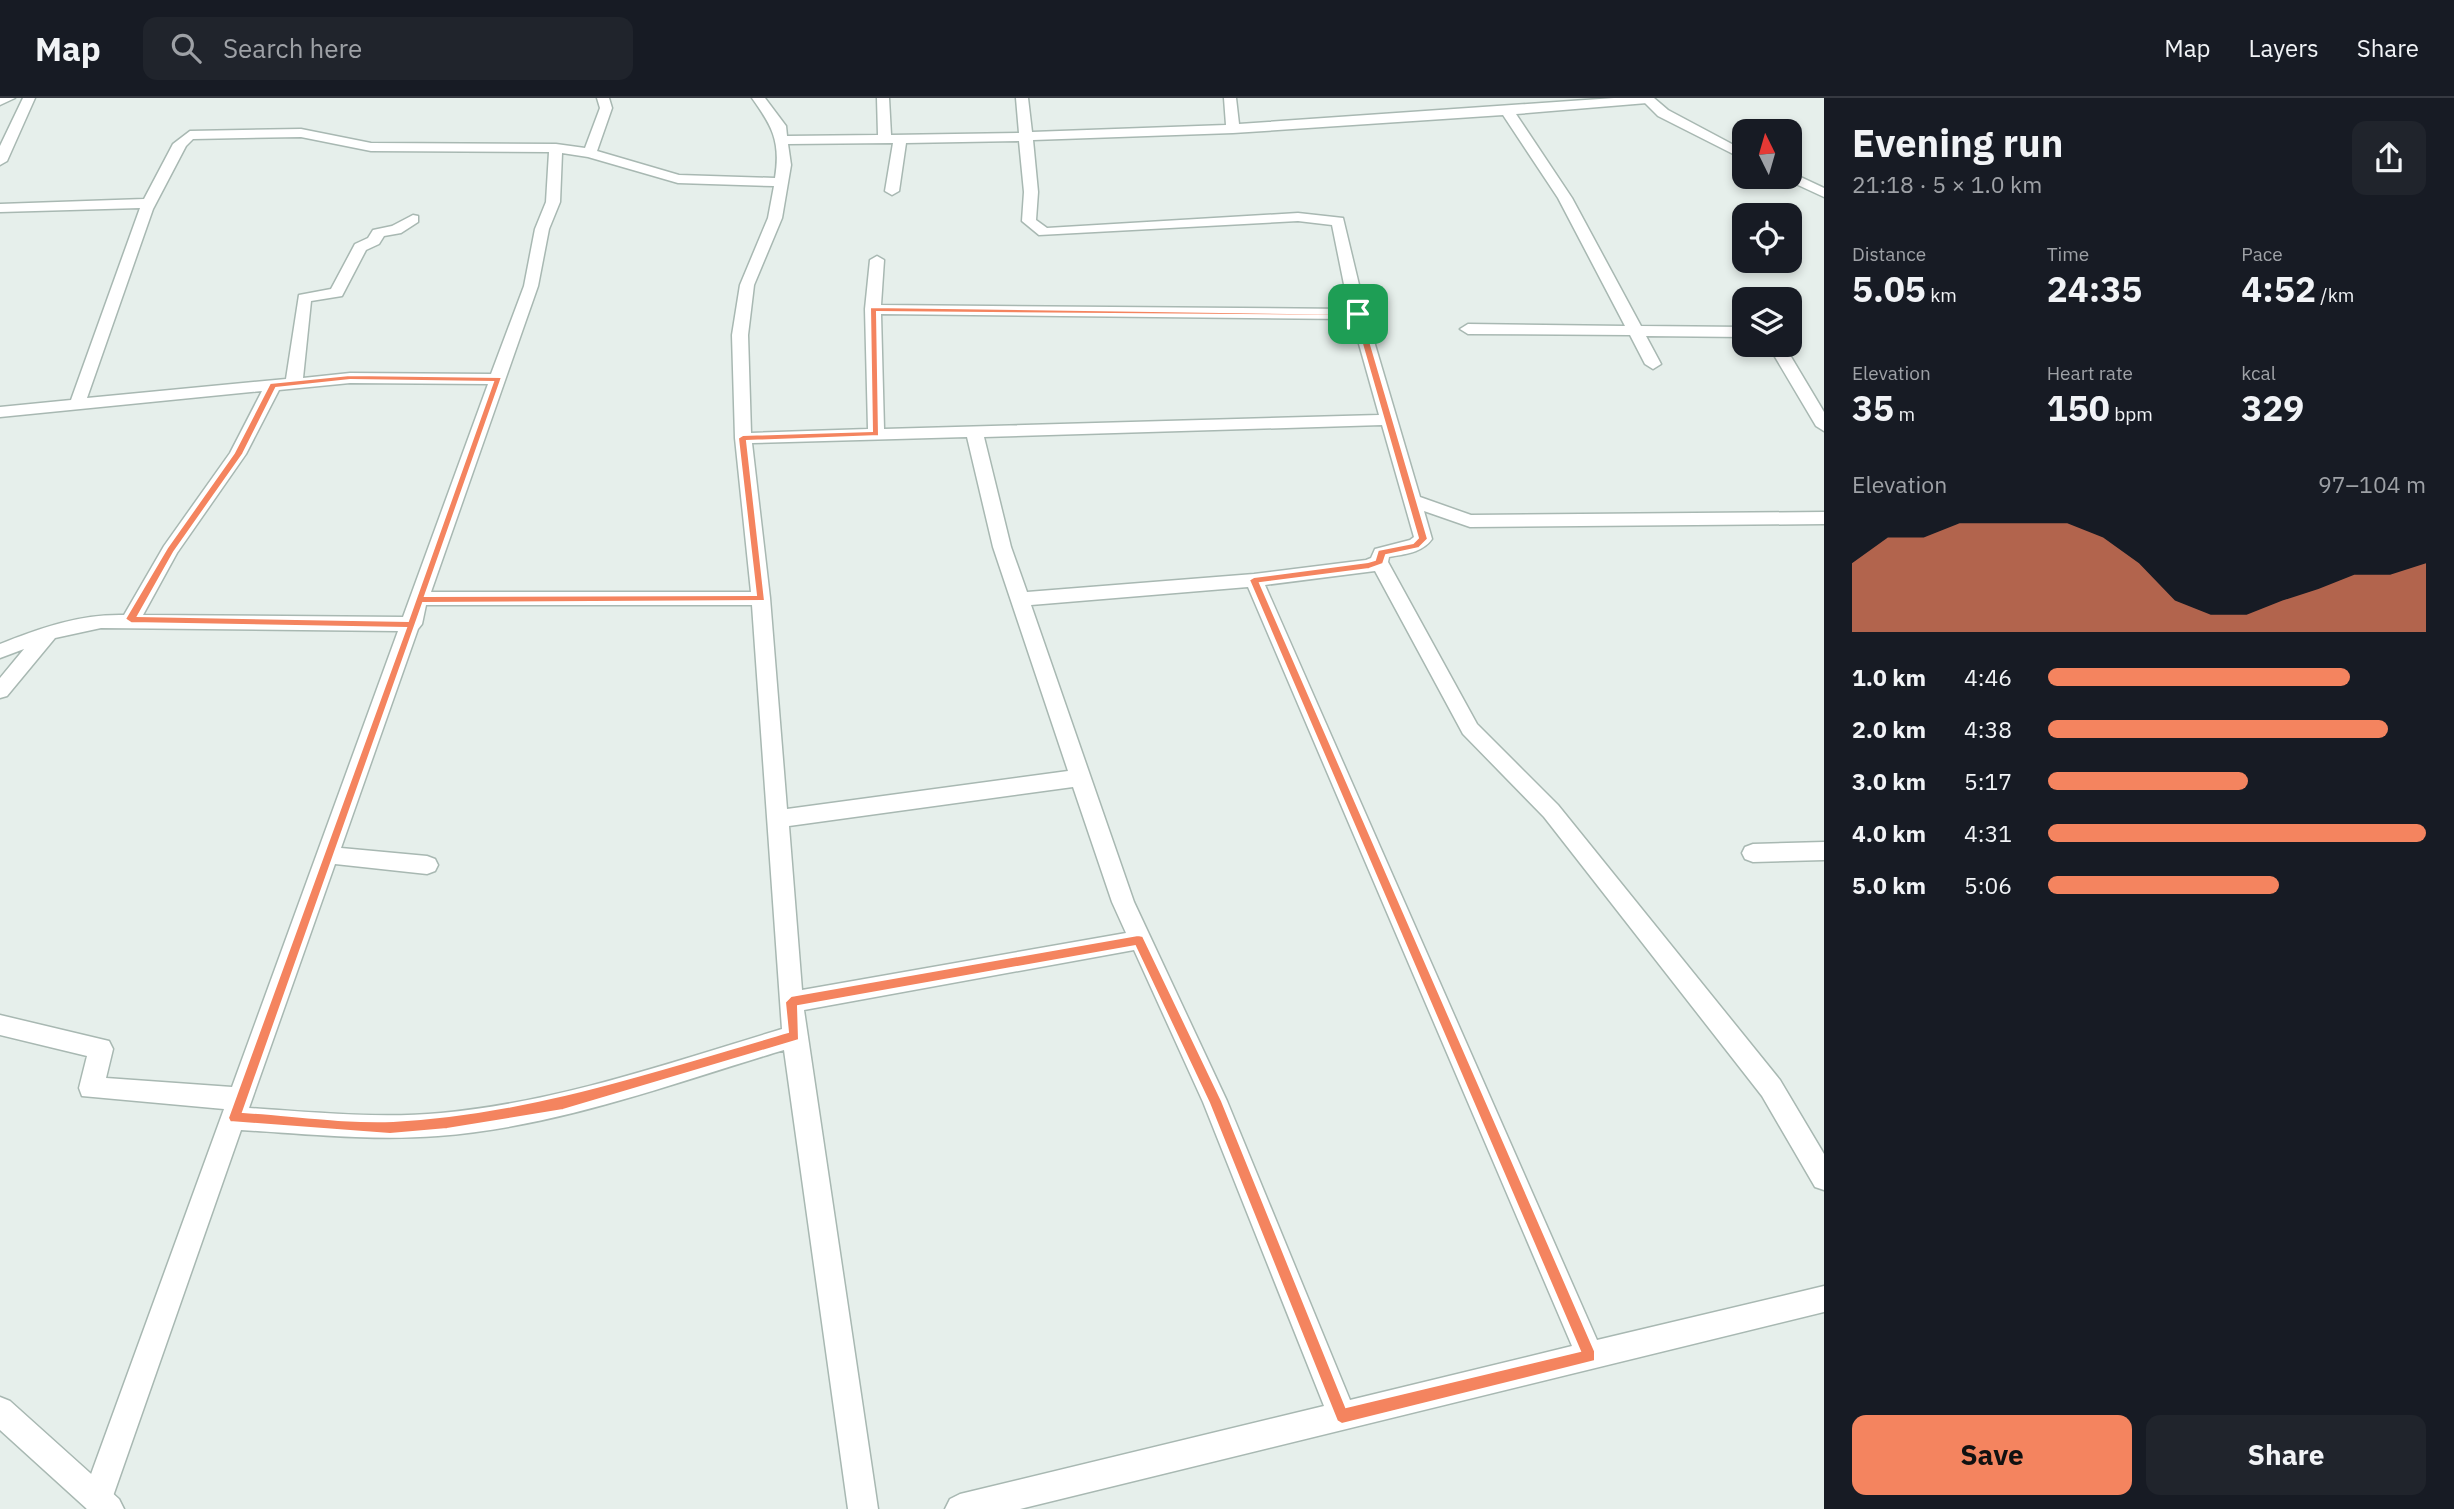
<!DOCTYPE html>
<meta charset="utf-8">
<style>
body{margin:0;font-family:"IBM Plex Sans",sans-serif;background:#20242c;color:#f1f3f6;height:100vh;display:flex;flex-direction:column;font-size:26px;white-space:nowrap}
*{box-sizing:border-box;margin:0}
p{font-size:23px;color:#9ea1a6}
.icon{flex:none;width:38px;height:38px;fill:none;stroke:currentColor;stroke-width:2;stroke-linecap:round;stroke-linejoin:round}
.map{position:relative;flex:1;overflow:hidden}
.details{display:flex;flex-direction:column;background:#171b24;width:630px}
.details>*{flex:none}
.needle{width:46px;rotate:355deg}
.tools{position:absolute;left:1732px;top:21px;display:grid;gap:14px}
.tools a{display:grid;place-items:center;width:70px;height:70px;border-radius:14px;background:#171b24;box-shadow:0 4px 10px #0003;font-size:35px}
.pin{position:absolute;display:grid;place-items:center;width:60px;height:60px;color:#fff;margin:-30px;border-radius:14px;box-shadow:0 4px 10px #0006}
.round{display:grid;place-items:center;flex:none;width:74px;height:74px;border-radius:14px;background:#20242c}
.headline{display:flex;align-items:center;justify-content:space-between;height:119px;padding:0 28px}
h1{font-size:38px;font-weight:700;line-height:52px}
.metrics{display:grid;grid-template-columns:repeat(3,1fr);gap:10px;height:119px;padding:7px 28px}
.metrics div{display:grid;align-content:center}
.metrics b{font-size:35px;font-weight:700}
.metrics small{font-size:19px;font-weight:400}
.metrics p{font-size:19px}
.chart{height:196px;padding:14px 28px}
.chart p{display:flex;justify-content:space-between}
.chart svg{width:100%;height:126px;margin-top:7px;fill:#f4845f;opacity:.7}
.button{display:flex;gap:14px;margin-top:auto;padding:14px 28px}
.button a{flex:1;height:80px;border-radius:14px;background:#f4845f;color:#111;font-size:28px;font-weight:700;line-height:80px;text-align:center}
.button a+a{background:#20242c;color:#f1f3f6}
ul{padding:0 28px;list-style:none;font-size:23px}
li{display:grid;grid-template-columns:112px 84px 1fr;align-items:center;height:52px}
li i{height:18px;border-radius:9px;background:#f4845f}
header{display:flex;align-items:center;gap:42px;box-sizing:border-box;height:98px;padding:0 35px;background:#171b24;border-bottom:2px solid #363941}
header strong{font-size:33px}
nav{display:flex;gap:38px;margin-inline-start:auto;font-size:24px}
.search{width:490px;height:63px;background:#20242c;display:flex;align-items:center;gap:18px;box-sizing:border-box;padding:0 24px;border-radius:14px;color:#9ea1a6;font-size:26px}
main{display:flex;flex:1;min-height:0}
.map>svg:first-child{display:block}
</style>
<header>
<strong>Map</strong>
<div class="search"><svg class="icon" aria-label="search" viewBox="0 0 24 24"><circle cx="10" cy="10" r="6"/><path d="M15 15l6 6"/></svg>Search here</div>
<nav><a>Map</a><a>Layers</a><a>Share</a></nav>
</header>
<main>
<div class="map">
<svg width="1824" height="1411" viewBox="0 0 1824 1411">
<rect width="100%" height="100%" fill="#e6efeb"/>
<g fill="none" stroke-linecap="round" stroke-linejoin="round">
<defs>
<path id="minor" d="M0,0H15L0,7Z
M23,0H35L7,63L0,67V48Z
M597,0H609L612,10L597,53L679,77L775,80C781,43 772,28 752,0H765L786,28L787,38L878,37L877,0H889L891,37L1019,35L1016,0H1028L1032,34L1226,27L1224,0H1236L1239,26L1614,0H1653L1647,5L1516,16L1572,100L1641,228L1745,229V239L1646,238L1661,266L1653,271L1645,266L1630,237L1468,236L1460,231L1468,226L1625,228L1558,100L1503,17L1233,35L1033,42L1038,94L1036,122L1047,130L1298,115L1343,120L1366,216L1420,399L1471,417L1824,414V426L1470,429L1424,413L1432,441C1422,455 1405,456 1389,459L1388,464L1477,626L1558,707L1780,982L1824,1056V1092L1815,1089L1762,998L1544,719L1463,636L1375,473L1265,487L1597,1242L1824,1188V1214L1020,1411H945L950,1401L960,1396L1324,1308L1203,1004L1134,852L804,912L878,1411H848L784,952C671,986 557,1029 438,1038C372,1043 307,1036 241,1032L112,1401L107,1411H87L82,1401L224,1011L82,998L79,990L87,958L0,937V917L109,943L113,951L106,980L232,989L398,533L101,530L55,540L7,598L0,600V580L24,551L0,560V546C40,530 80,516 124,517L164,448L230,355L262,293L0,319V309L71,302L140,110L0,114V106L144,101L173,46L190,33L301,31L371,45L556,46L585,50L600,10ZM301,39L371,53L549,54L546,104L535,131L524,188L491,276L350,275L303,280L311,203L342,198L366,152L379,146L384,138L401,135L418,124V118L413,117L392,128L373,132L368,140L355,146L331,191L299,197L286,281L87,300L153,111L186,48L193,41ZM1019,43L1024,94L1022,123L1039,137L1298,123L1332,127L1349,211L881,207L884,162L877,158L870,162L865,211L868,331L751,335L748,237L754,187L782,120L791,67L788,46L893,45L885,93L892,97L899,93L906,45ZM562,55L588,59L678,85L774,88L768,120L740,187L732,237L735,340L751,494H431L538,188L549,131L560,104ZM881,216L1352,221L1379,317L884,331ZM350,285L488,286L403,519L143,517L177,455L246,356L279,292ZM1382,327L1414,439L1410,442L1375,451L1371,460L1366,462L1254,476L1027,494L1011,449L984,339ZM967,339L993,449L1068,673L787,711L770,500L752,345ZM1248,489L1572,1248L1350,1302L1227,1003L1134,804L1031,507ZM426,507H752L782,931C670,965 558,1004 441,1015C377,1021 313,1014 249,1010L335,766L427,776L435,773L438,767L435,761L427,758L341,750L418,531L422,526ZM1073,689L1112,804L1126,835L802,892L789,728Z
M1768,247H1784L1824,314V333L1816,328Z
M1824,744V762L1753,764L1745,761L1742,755L1745,749L1753,746Z"/>
<path id="tertiary" d="M1640,0H1654L1668,12L1745,53V62L1658,18Z
M1790,74L1824,90V99L1785,81L1784,79H1790Z
M0,1299L10,1303L119,1401L124,1411H87L0,1332Z"/>
</defs>
<use href="#minor" stroke="#a8b8b2" stroke-width="3"/>
<use href="#tertiary" stroke="#a8b8b2" stroke-width="3"/>
<use href="#minor" fill="#fff" fill-rule="evenodd"/>
<use href="#tertiary" fill="#fff" fill-rule="evenodd"/>
</g>
<path fill="#f4845f" stroke="#fff" stroke-width="2" fill-rule="evenodd" d="M870,209L1362,216L1428,441L1419,450L1386,457L1383,466L1369,471L1260,485L1595,1253V1263L1342,1326L1337,1323L1209,1005L1135,848L798,908L799,942L563,1012L447,1031L390,1036L230,1024L228,1020L406,530L131,525L125,521L167,450L234,355L270,285L350,277L502,279L425,498L756,497L738,340L743,337L872,333ZM877,214L1354,218L1418,440L1413,445L1378,452L1375,462L1368,464L1254,479L1249,482L1580,1253L1346,1309L1222,1003L1143,838L1138,837L791,898L785,904L788,934C658,972 529,1016 393,1023C344,1025 292,1017 243,1014L423,505L765,503L747,343L879,338ZM350,282L493,284L408,523L138,518L174,454L243,356L276,290Z"/>
</svg>
<div class="tools">
<a><svg class="needle" viewBox="-14 -14 28 28"><path d="M0-13l5 13h-10z" fill="#e53935"/><path d="M0 13l5-13h-10z" fill="#9ea1a6"/></svg></a>
<a><svg class="icon" aria-label="locate" viewBox="0 0 24 24"><circle cx="12" cy="12" r="6"/><path d="M12 2v4M12 18v4M2 12h4M18 12h4"/></svg></a>
<a><svg class="icon" aria-label="layers" viewBox="0 0 24 24"><path d="M12 4l9 5-9 5-9-5zM3 14l9 5 9-5"/></svg></a>
</div>
<div class="pin" style="left:1358px;top:216px;background:#1e9e55"><svg class="icon" aria-label="arrive" viewBox="0 0 24 24"><path d="M6 21V4h12l-3 4 3 4H6"/></svg></div>
</div>
<section class="details">
<div class="headline"><div><h1>Evening run</h1><p>21:18 · 5 × 1.0 km</p></div><a class="round"><svg class="icon" aria-label="share" viewBox="0 0 24 24"><path d="M12 15V3M7 8l5-5 5 5M5 13v7h14v-7"/></svg></a></div>
<div class="metrics">
<div><p>Distance</p><b>5.05<small> km</small></b></div>
<div><p>Time</p><b>24:35</b></div>
<div><p>Pace</p><b>4:52<small> /km</small></b></div>
</div>
<div class="metrics">
<div><p>Elevation</p><b>35<small> m</small></b></div>
<div><p>Heart rate</p><b>150<small> bpm</small></b></div>
<div><p>kcal</p><b>329</b></div>
</div>
<div class="chart"><p><span>Elevation</span>97–104 m</p>
<svg viewBox="0 0 160 44" preserveAspectRatio="none"><path d="M0 44V20L10 11L20 11L30 6L40 6L50 6L60 6L70 11L80 20L90 33L100 38L110 38L120 33L130 29L140 24L150 24L160 20V44z"/></svg>
</div>
<ul>
<li><b>1.0 km</b>4:46<i style="width:80%"></i></li>
<li><b>2.0 km</b>4:38<i style="width:90%"></i></li>
<li><b>3.0 km</b>5:17<i style="width:53%"></i></li>
<li><b>4.0 km</b>4:31<i style="width:100%"></i></li>
<li><b>5.0 km</b>5:06<i style="width:61%"></i></li>
</ul>
<div class="button"><a>Save</a><a>Share</a></div>
</section>
</main>
